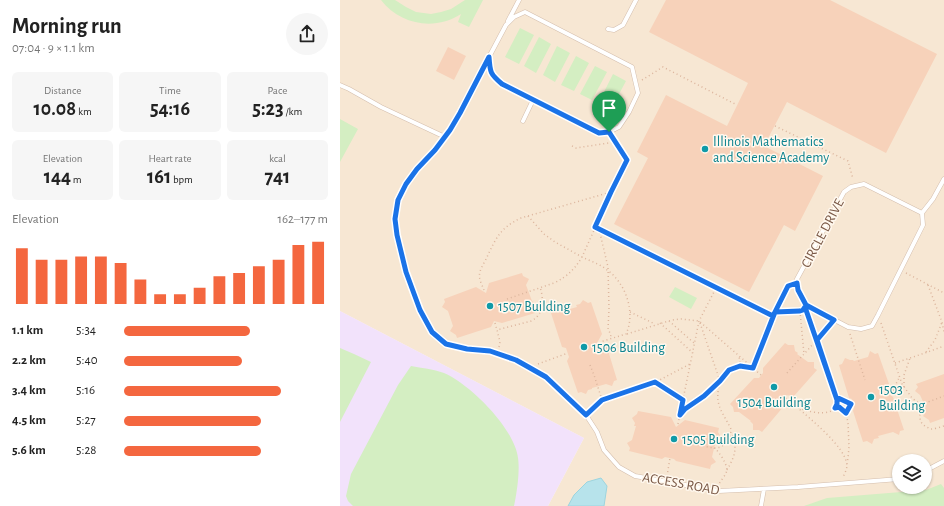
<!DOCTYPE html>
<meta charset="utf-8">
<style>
body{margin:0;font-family:"Alegreya Sans",sans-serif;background:#f6f6f6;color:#222;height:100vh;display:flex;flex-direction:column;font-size:15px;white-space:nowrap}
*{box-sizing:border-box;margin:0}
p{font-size:13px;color:#767676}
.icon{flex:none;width:22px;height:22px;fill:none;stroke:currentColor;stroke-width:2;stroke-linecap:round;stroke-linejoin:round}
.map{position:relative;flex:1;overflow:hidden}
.panel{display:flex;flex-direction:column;background:#fff;width:340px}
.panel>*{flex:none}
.tools{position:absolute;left:552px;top:454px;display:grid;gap:8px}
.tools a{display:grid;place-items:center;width:40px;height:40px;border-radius:50%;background:#fff;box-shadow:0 1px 3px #0004;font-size:20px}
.pin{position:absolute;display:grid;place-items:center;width:34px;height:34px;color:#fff;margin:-41px -17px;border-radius:50% 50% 50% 0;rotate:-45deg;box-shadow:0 0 4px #0007}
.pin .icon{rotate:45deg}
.round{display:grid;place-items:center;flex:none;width:42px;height:42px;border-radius:21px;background:#f6f6f6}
.headline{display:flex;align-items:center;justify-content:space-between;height:68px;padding:0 12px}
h1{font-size:22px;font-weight:700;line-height:30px}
.stats{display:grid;grid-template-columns:repeat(3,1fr);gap:6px;height:68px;padding:4px 12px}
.stats div{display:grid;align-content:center;border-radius:6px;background:#f6f6f6;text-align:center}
.stats b{font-size:20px;font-weight:700}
.stats small{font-size:11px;font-weight:400}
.stats p{font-size:11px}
.chart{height:112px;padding:8px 12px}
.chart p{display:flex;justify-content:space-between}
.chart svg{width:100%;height:72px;margin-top:4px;stroke:#f4673f;stroke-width:6}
ul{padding:0 12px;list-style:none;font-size:13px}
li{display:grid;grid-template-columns:64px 48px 1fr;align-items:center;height:30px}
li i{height:10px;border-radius:5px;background:#f4673f}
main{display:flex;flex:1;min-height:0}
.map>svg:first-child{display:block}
</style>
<main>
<section class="panel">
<div class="headline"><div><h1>Morning run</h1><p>07:04 · 9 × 1.1 km</p></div><a class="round"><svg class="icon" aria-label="share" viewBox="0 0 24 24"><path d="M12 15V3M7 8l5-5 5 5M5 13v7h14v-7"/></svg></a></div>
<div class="stats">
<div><p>Distance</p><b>10.08<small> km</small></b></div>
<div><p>Time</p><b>54:16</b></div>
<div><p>Pace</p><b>5:23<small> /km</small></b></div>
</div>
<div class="stats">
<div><p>Elevation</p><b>144<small> m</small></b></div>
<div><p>Heart rate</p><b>161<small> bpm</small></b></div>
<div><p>kcal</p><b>741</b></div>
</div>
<div class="chart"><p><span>Elevation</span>162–177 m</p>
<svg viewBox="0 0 160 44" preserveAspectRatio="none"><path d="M5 44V10M15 44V17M25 44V17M35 44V15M45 44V15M55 44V19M65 44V29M75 44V38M85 44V38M95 44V34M105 44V27M115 44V25M125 44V21M135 44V17M145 44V8M155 44V6"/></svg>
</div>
<ul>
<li><b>1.1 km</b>5:34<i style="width:62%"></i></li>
<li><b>2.2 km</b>5:40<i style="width:58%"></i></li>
<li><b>3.4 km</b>5:16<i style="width:77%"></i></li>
<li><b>4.5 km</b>5:27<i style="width:67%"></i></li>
<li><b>5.6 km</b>5:28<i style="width:67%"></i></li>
</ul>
</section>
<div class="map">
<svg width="604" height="506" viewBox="0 0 604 506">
<rect width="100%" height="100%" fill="#fef5e6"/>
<path fill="#f7e7d3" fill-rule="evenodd" d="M0,0H604V506H208L244,438L0,311ZM559,461H585V487H559Z"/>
<path fill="#f2e2fb" d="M0,311L244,438L208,506H0Z"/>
<path fill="#d4eec2" d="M41,0H55L66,7L76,12L91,14L101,12L111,9L125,0H143L129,27L118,22L121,14C95,31 60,25 41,0Z
M180,28L194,35L179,64L165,57Z
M199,37L211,44L196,73L184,66Z
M217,46L230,53L215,82L203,75Z
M236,56L249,63L234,91L221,85Z
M255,66L267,72L252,100L240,94Z
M273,74L286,81L270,111L258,104Z
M0,119L18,129L0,162Z
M335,287L357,298L351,309L329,297Z
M0,348L14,354L31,362L0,422Z
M71,366C82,368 93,369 104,373C130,384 175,429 178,458C180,470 177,493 174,506H13L8,501L6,496L11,474L58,385Z
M601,484L604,488V506H464L487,498L586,490Z"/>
<path fill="#b7e3eb" stroke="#9cd4de" d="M261,478L267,486L264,506H228L234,495L247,482Z"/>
<path fill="#f7d2ba" d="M326,0H490L597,54L546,153L447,102L424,146L483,176L455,231L444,225L409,292L274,224L308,158L297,152L326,95L387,126L408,83L309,32Z
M108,47L126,56L114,80L96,71Z
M182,273L183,276L189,279L186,285L192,301L196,304L194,309L195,313L162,323L154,321L151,327L117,338L116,335L110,331L113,326L108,311L102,307L105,302L104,299L136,287L146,293L149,283Z
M243,300L248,303L251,302L262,334L257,343L267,347L277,380L274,381L272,386L266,384L252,388V389L248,390L246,394L241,392L238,393L227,361L229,357L226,348L222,347L211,313L216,312L218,308L223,311L237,307L236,305L240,304Z
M445,343L448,345H454L455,351L458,353L457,354L468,362H474V368L477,370L454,396L445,395L444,406L422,432L419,430H413V424L410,421H411L399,412H394L393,407L390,404L414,378H419L423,373V368Z
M530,351L535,354L538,353L549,384L547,388L550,395L553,397L564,430L560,431L559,435L553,432L538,436L539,438L534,439L532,444L527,441L523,442L513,411L514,407L513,404L512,399L509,398L499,365L502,364L505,358L510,360H513L514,361L528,357Z
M604,374V418L590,423L589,420L583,416L586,412L585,408H586L580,395L575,391L578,387L576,384Z
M298,411L331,417L336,427L345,420L379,428L378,432L381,437L376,440L372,457L376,462L371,465L370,469L336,461L334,459L325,457L322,459L289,451L290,448L287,443L292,440L296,426H294L295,423L292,418L297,414Z"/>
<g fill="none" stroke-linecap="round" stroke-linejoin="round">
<defs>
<path id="lane" d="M185,12L292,67L298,93L289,112L279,127L269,132L259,133L162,84L153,76L150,67L149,57L166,25L174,17Z
M168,21L179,0
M268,29L274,30L283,25L296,0
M149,57L120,113L110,130L95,150L77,169L66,184L58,200L55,219L57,235L66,272L80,310L92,332L105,344L127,349L151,351L176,360L206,377L246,415L257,432L264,450L279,467L295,476L379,491L458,487L559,479
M0,85L9,89L41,107L105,137
M183,121L193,100
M524,184L582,213L583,225L538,315L532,326L521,329L508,327L466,305L458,290L457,279L504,192L511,187Z
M582,213L593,199L604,179
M585,471L604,461
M421,506L424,489"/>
</defs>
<use href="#lane" stroke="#d4bead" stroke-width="5"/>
<path stroke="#dcb59d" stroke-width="1.5" stroke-dasharray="1 3" stroke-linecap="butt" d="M302,80L323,67L397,105
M435,126L508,161L513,179
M272,137L287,160L271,192L255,227L433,316L448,286L451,285
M232,146L236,148L275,142
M188,216L204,234L215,242L242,257L255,228
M259,229L268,267L269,309L268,329L271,335L270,339
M566,273L604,293
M588,285L602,322L604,332
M144,290C142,285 138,278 140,272C141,267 145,262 147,257C156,238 160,228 181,218L271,192
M167,299L214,283C228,276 234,270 242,257C250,261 260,264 267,270C286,283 296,313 286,334L260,342
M460,311L464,354
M290,312L315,324
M435,312L461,311
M329,321L354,343
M155,323L157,330
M320,323L353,353
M360,323L380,381C389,369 396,364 411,368
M541,323L562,384L572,398L577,402L583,403L588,402L604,396
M287,334L332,320L341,319L359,321L413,368
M510,334L525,380
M159,347L160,342L157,330L191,321C204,315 204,299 200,287
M586,352L595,340L602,322
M555,363L585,353L604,346
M198,364L228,353
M250,365L254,375L262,400
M398,366L400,363L399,356
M447,373L490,325
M421,375L413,368L433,316
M315,382L342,400
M564,387V375L570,358
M549,392L553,390L560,376
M496,397L511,404
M446,398C449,401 452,404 456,406C466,413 503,420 496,397L468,314
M583,403C580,411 577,421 585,426C587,427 590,429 591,429C595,429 600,427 604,426
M457,407C471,420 505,446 507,465C507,469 505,473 503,477
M495,408L499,407L506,412
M252,410L262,400L310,385L350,364
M340,414C344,409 350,406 355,402C364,396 372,388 380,381
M338,424L359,321L376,288
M351,443C358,444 366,447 373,448C384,449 391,439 391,429C381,409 374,405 380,381
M374,448C379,451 387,464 387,470C386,475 381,480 379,484
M507,464L508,458L509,447L508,423L506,413L511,404H513
M387,470C396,454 397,449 392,432
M327,476L330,458"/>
<use href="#lane" stroke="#fff" stroke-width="4"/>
</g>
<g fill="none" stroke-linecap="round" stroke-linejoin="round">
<defs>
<path id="route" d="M269,132L259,133L162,84C150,74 150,72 149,57L120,113L110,130L95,150L77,169L66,184L58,200L55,219L57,235L66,272L80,310L92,332L106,344L127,349L150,351L176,360L206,377L246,415L262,400L315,382L343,400L340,415L345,409L364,396L380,381L389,370L400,366L413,368L435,312L460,311L463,310L465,307L497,400V404L495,408L499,407L506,413L511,404L496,397L477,340L494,320L466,305L458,290L457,283L448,286L433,316L255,227L271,192L287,160L269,132"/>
</defs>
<use href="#route" stroke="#fff" stroke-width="8"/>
<use href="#route" stroke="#1a73e8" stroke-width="5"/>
</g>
<g fill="#0f9aa8" stroke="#fff8ee" stroke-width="1.5">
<circle cx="365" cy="149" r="4"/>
<circle cx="150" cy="306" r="4"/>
<circle cx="244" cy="347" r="4"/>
<circle cx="434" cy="387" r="4"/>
<circle cx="531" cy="397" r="4"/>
<circle cx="334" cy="439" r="4"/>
</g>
<g text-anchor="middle" stroke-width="3" stroke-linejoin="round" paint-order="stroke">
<g font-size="14" fill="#0d838f" stroke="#fff8ee" text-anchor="start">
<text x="373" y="146">Illinois Mathematics<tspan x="373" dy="16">and Science Academy</tspan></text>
<text x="158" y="311">1507 Building</text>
<text x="252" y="352">1506 Building</text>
<text x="539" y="394">1503<tspan x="539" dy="16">Building</tspan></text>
<text x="434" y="407" text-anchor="middle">1504 Building</text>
<text x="342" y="444">1505 Building</text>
</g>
<g font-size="14" fill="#7b5947" stroke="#fff8ee">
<text transform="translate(482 233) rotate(-62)" y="5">CIRCLE DRIVE</text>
<text transform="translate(341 483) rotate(10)" y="5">ACCESS ROAD</text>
</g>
</g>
</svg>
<div class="tools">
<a><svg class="icon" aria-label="layers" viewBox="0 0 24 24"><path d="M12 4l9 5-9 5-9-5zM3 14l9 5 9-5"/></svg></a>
</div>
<div class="pin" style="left:269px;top:132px;background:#1e9e55"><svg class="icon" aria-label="arrive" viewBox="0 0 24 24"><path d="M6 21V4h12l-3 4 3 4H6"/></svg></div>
</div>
</main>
